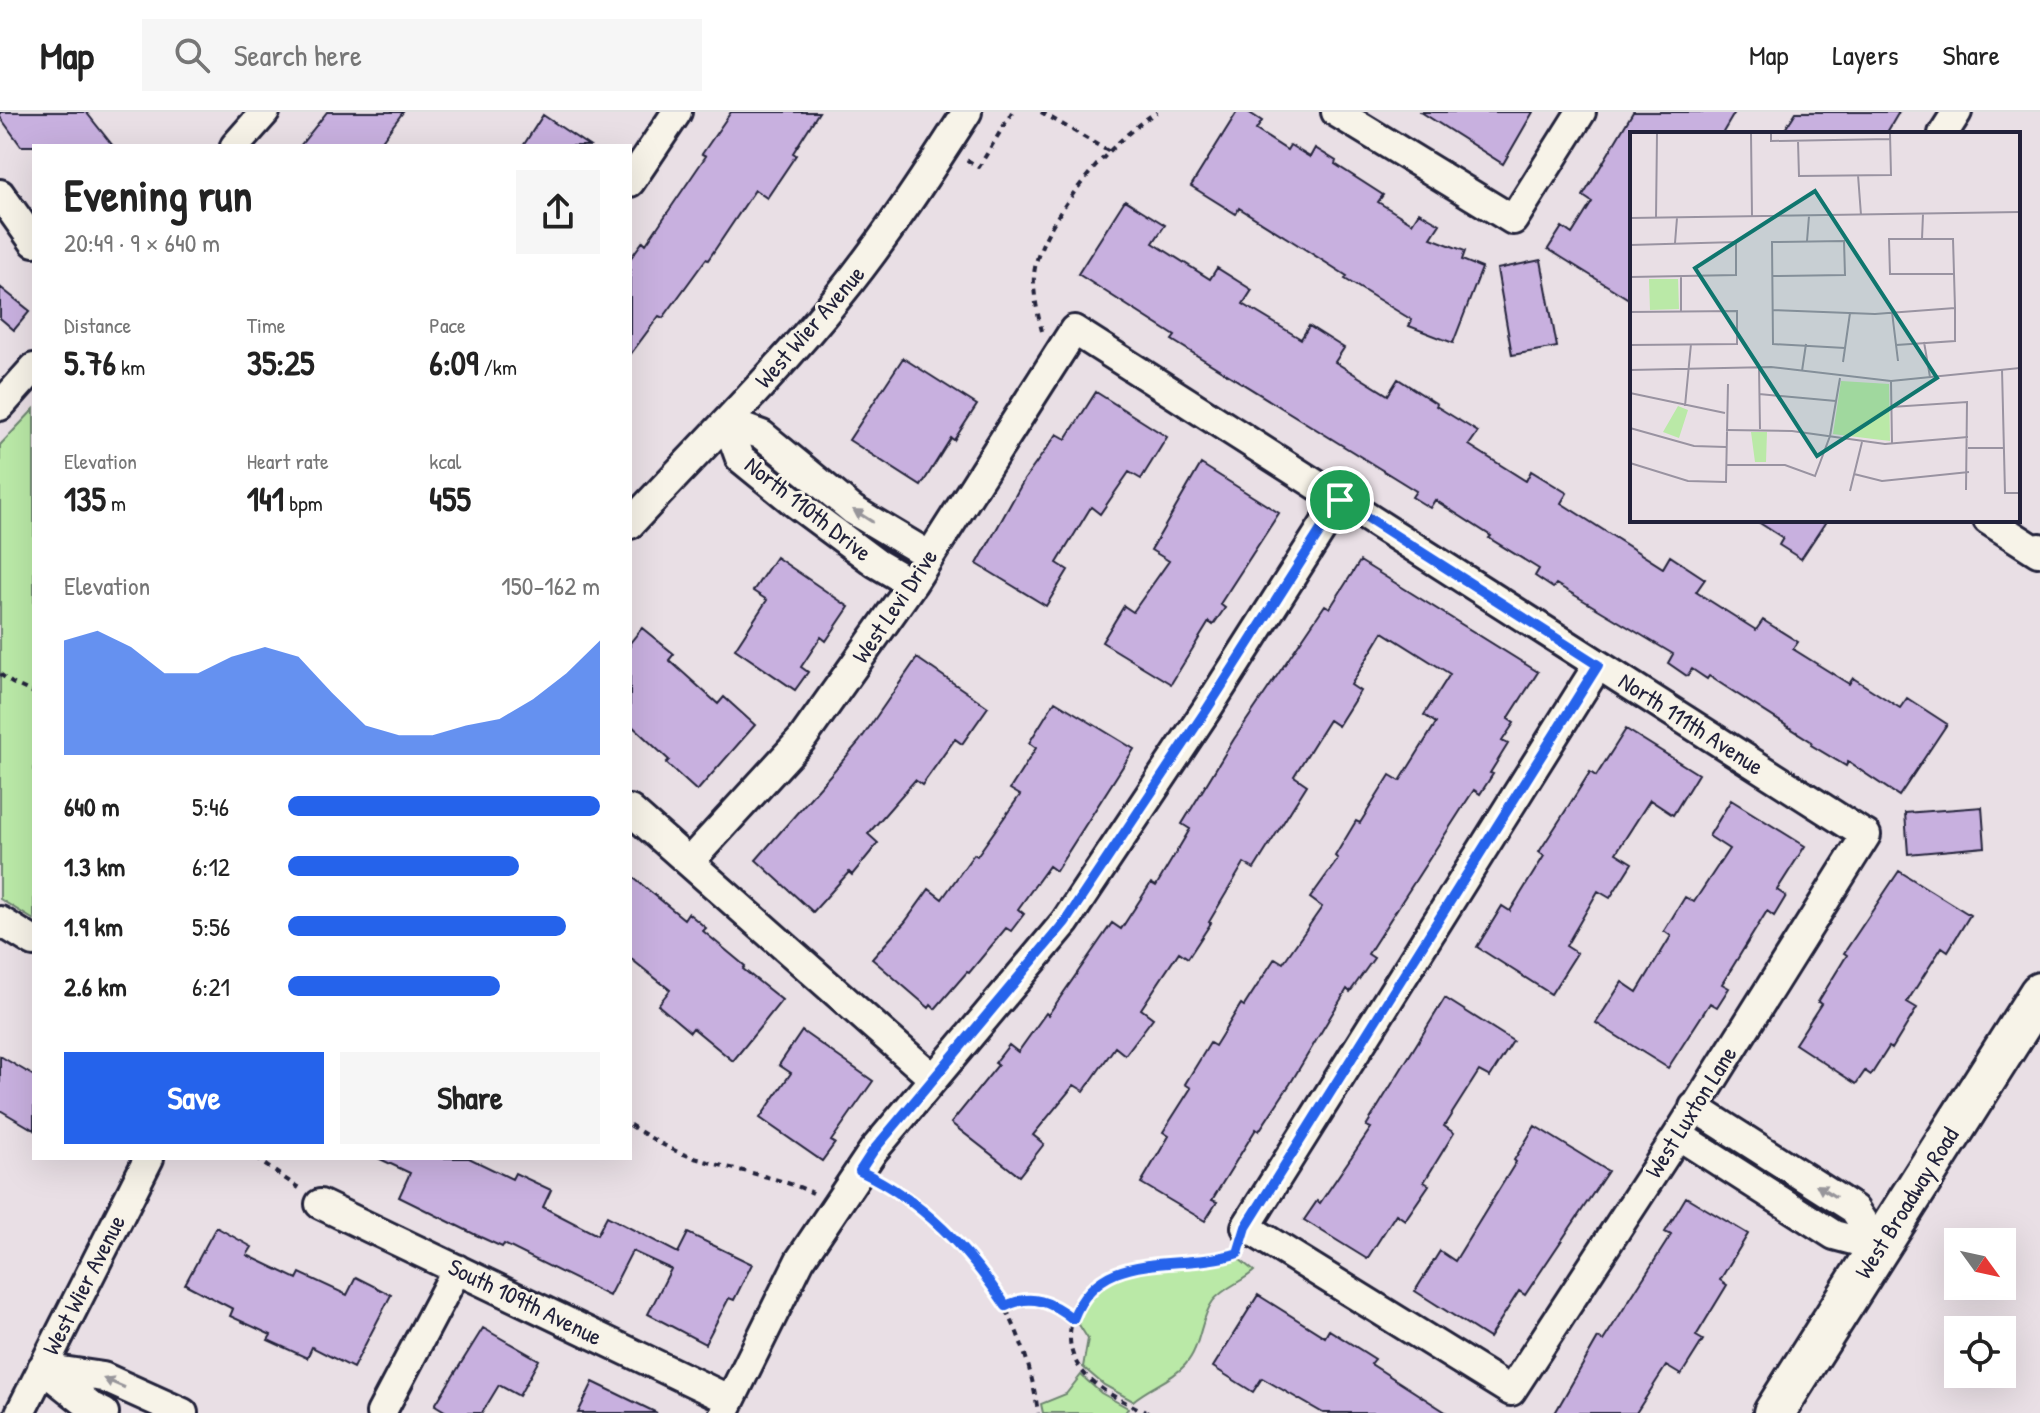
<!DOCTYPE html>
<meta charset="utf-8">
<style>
body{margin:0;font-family:"Patrick Hand",sans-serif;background:#f6f6f6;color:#222;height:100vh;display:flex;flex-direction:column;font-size:30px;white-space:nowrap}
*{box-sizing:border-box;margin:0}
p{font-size:26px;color:#767676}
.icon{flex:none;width:44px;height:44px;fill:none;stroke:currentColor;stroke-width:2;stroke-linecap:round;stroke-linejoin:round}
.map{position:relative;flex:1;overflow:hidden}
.details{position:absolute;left:32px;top:32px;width:600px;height:1016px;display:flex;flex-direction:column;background:#fff;border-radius:0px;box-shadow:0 8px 32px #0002}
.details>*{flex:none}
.needle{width:52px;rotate:123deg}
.buttons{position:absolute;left:1944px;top:1116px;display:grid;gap:16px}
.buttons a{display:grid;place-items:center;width:72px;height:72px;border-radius:0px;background:#fff;box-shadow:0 8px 32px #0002;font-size:40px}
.pin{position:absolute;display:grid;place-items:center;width:68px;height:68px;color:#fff;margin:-34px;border:4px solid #fff;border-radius:50%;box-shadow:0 2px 8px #0007}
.round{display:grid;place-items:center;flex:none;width:84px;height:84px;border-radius:0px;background:#f6f6f6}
.headline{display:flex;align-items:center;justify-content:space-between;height:136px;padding:0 32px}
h1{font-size:44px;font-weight:800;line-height:60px}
.stats{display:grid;grid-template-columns:repeat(3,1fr);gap:12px;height:136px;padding:8px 32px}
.stats div{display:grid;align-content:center}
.stats b{font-size:34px;font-weight:800}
.stats small{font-size:22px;font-weight:400}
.stats p{font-size:22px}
.chart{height:224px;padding:16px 32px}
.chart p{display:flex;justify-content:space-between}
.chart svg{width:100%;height:144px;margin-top:8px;fill:#2563eb;opacity:.7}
.button{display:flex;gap:16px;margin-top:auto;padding:16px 32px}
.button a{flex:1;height:92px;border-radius:0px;background:#2563eb;color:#fff;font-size:32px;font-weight:800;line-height:92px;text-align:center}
.button a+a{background:#f6f6f6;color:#222}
ul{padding:0 32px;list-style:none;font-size:26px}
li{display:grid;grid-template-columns:128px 96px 1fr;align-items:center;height:60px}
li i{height:20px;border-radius:10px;background:#2563eb}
header{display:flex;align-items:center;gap:48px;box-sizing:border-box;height:112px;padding:0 40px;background:#fff;border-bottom:2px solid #e0e0e0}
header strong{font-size:38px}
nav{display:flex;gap:44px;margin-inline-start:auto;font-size:28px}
.search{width:560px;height:72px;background:#f6f6f6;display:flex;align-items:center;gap:20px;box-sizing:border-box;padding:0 28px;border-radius:0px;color:#767676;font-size:30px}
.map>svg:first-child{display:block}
</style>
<header>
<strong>Map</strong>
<div class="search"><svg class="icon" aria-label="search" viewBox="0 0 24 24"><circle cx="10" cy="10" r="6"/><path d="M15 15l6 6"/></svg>Search here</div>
<nav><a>Map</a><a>Layers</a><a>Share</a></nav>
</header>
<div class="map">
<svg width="2040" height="1301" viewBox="0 0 2040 1301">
<rect width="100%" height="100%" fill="#e9dfe5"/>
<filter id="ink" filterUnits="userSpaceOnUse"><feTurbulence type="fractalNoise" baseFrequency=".0125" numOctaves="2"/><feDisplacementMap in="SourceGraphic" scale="16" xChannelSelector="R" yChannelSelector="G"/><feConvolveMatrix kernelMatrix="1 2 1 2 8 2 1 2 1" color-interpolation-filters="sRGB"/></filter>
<g filter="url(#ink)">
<path fill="#bae9a7" stroke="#6e8671" stroke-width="2" d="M34,297V808L0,787V333Z
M1239,1147L1254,1159C1242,1170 1223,1176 1213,1189C1199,1208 1202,1234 1185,1253C1171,1269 1149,1275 1133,1289L1104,1273L1083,1255L1088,1227L1076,1208C1099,1156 1140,1158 1188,1154C1205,1153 1222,1149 1239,1147Z
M1081,1263L1101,1281L1128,1296L1125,1301H1043L1041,1292L1066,1282Z"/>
<path fill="#c8b0df" stroke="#22223b" stroke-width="2" d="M0,0H86L113,34H21L0,5Z
M327,0H403L378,34H300Z
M731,0H819L793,41L796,43L767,86L755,78L708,148L706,147L663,206L659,204L630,243V147L643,129L646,132L706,44L702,42Z
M1237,0H1248L1262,9L1256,18L1287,38L1290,33L1310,45L1315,36L1336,49L1335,52L1383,83L1378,90L1412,111L1419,100L1440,112L1431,126L1465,139L1462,148L1482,156L1453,231L1409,214L1412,208L1345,167L1347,164L1295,131L1239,96L1236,102L1191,74Z
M1421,0H1533L1503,52Z
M1633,0H1735L1722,22H1632V189L1548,137L1562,115L1572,122L1592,90L1583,84Z
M1796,0H1899L1886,22H1782Z
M543,3L589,34H523Z
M1125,88L1165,113L1153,131L1210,167L1217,156L1252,178L1243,192L1301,227L1309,214L1344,236L1335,250L1388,283L1398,267L1437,292L1436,294L1478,320L1469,333L1526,369L1531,359L1567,381L1561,391L1663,456L1670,444L1705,467L1696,480L1756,518L1763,508L1798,530L1793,537L1849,572L1853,566L1900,596L1907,586L1947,612L1899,684L1848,650L1846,654L1811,633L1812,630L1709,564L1707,567L1692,557L1687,564L1668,551L1673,542L1556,472L1553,476L1535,464L1539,457L1489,426L1491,424L1435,388L1430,396L1412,385L1416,379L1172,228L1175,224L1078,162Z
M1541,148L1557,235L1512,243L1497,157Z
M0,175L30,199L14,218L0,206Z
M903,246L977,293L954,328L951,326L921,374L849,328Z
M1096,280L1167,325L1141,367L1129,360L1100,402L1091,395L1057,451L1068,458L1046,494L977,452L1024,368L1057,322L1066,327Z
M1201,352L1279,401L1220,492L1225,496L1213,513L1209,510L1171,572L1102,530L1124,494L1133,500L1169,449L1151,438Z
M1755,408H1827L1801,447L1779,433L1783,426Z
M776,445L849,495L826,529L821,525L801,555L808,560L795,578L735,537L767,488L753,479Z
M1360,449L1538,560L1508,607L1514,611L1502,629L1508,632L1490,661L1493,662L1480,682L1474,678L1464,693L1368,842L1374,846L1350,880L1347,877L1290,972L1259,1019L1256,1017L1212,1088L1217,1090L1205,1109L1141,1071L1169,1024L1163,1020L1191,976L1185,972L1210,931L1215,934L1241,892L1244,894L1275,846L1283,851L1322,795L1310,786L1338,747L1335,744L1356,709L1360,711L1390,663L1400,669L1436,611L1424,603L1450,562L1383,520L1351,573L1360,579L1338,614L1329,608L1294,664L1307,673L1254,757L1244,751L1209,810L1211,811L1188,846L1179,840L1141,897L1153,906L1125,943L1115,935L1084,979L1074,973L1033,1023L1044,1032L1019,1064L951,1011L998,953L995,951L1009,933L1018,940L1046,901L1048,903L1112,811L1121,817L1151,771L1156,774L1190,717L1182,712L1234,627L1325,493L1330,496Z
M642,516L674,542L669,548L718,592L724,585L755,613L697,679L666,651L669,648L630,612V531Z
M917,546L988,595L962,632L955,627L922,673L915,668L868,722L878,731L852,763L849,760L813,800L756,748L859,630Z
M1055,589L1134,637L1056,759L1049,754L1018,797L1024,802L1011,819L1006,816L969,861L967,860L935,897L931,893L929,896L872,847L905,810L929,777L942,787L974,742L977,744L1020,683L1010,677L1036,636L1029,631Z
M1626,617L1698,662L1673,703L1650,688L1616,741L1632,751L1610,786L1598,779L1566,834L1577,841L1551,882L1477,835L1502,794L1510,799L1544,744L1539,740L1561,706L1590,660L1596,664Z
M1731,688L1805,734L1777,778L1786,784L1774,804L1767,799L1722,872L1729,876L1717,895L1710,891L1668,956L1596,911L1622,870L1637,880L1671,824L1664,819L1685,785L1694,790L1729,737L1709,724Z
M1982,695L1985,735L1908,742L1905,701Z
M1899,759L1970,803L1948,839L1942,835L1907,890L1917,896L1892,937L1889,935L1871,963L1865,959L1856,972L1795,932L1821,892L1818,890L1847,843L1844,841Z
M630,763L684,807L688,801L706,816L703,819L745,854L743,857L782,888L733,949L693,916L690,920L658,893L670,878L630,846Z
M1445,886L1513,929L1490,965L1479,959L1444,1014L1454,1021L1424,1070L1429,1073L1405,1108L1396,1102L1367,1147L1304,1108L1317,1089L1320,1091L1371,1016L1366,1014Z
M802,919L873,969L831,1029L835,1031L822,1049L760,1006L791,961L779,953Z
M0,944L34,964V1018L0,998Z
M1535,1014L1608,1059L1525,1183L1519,1179L1489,1226L1415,1179L1440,1139L1455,1149L1516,1050L1514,1048Z
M378,1046H469L512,1067L515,1061L551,1078L543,1095L597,1123L607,1104L678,1141L688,1121L752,1152L734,1188L729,1186L705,1232L648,1202L671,1157L632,1139L609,1184L504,1132L502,1135L476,1123L399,1085L410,1061Z
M1686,1085L1748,1122L1720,1168L1727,1173L1696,1224L1703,1228L1681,1263L1666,1254L1636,1301H1555L1598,1226L1603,1229L1671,1123L1665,1120Z
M216,1115L252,1135L247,1143L297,1167L300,1161L347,1183L356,1165L391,1183L353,1256L312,1235L307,1246L268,1228L271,1223L230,1204L233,1197L185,1172Z
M1258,1183L1325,1225L1329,1218L1375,1247L1371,1252L1447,1301H1323L1262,1266L1253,1280L1213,1255Z
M483,1216L539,1248L519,1284L499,1273L482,1301H448L435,1293Z
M593,1270L657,1301H578Z"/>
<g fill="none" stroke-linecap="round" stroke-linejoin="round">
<defs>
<path id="street" d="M1336,0L1513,108L1581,0
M1943,22L1957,0
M235,34L265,0
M630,70L677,0
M0,82L34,130
M0,294L34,256
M727,310L740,346L794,390L876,451L912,472
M727,310L762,323L853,398L930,444
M1988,408L2038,440L2040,436
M630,412C699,337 773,265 837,186C885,127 926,64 967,0
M630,698L933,966
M690,749L802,627L912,472L1074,218L1862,721L1866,723L1678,1023L1511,1279L1246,1115L1598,553
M0,809L34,830
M1694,995L1854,1097L1879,1135
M1678,1023L1834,1123L1879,1135
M320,1092L730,1288
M42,1256L103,1265L183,1301
M42,1256L90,1294L104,1301
M20,1301L149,1046
M381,1301L457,1157
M724,1301L800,1148L873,1039L1065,810L1207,597L1340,388"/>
<path id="secondary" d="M1774,1301L2040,881"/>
</defs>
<use href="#street" stroke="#22223b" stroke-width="34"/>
<use href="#secondary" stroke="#22223b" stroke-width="46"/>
<path stroke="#22223b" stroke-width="4" stroke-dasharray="6 6" stroke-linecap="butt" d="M1041,0L1108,39
M967,48L979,55L1012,0
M1042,219C1038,204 1033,180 1034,164C1036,114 1115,24 1157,0
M0,562L12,571L34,581
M630,1013C652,1027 673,1040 698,1047C737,1059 776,1064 813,1081
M255,1046L299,1076
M882,1071C970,1124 1024,1197 1038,1301
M1006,1194C1031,1181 1053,1191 1073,1207
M1148,1301C1116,1286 1069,1267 1070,1224C1070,1208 1077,1192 1089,1180C1138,1133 1186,1165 1238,1140"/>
<use href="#street" stroke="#f7f3e8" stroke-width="28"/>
<use href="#secondary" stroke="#f7f3e8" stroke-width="40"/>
</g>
<defs><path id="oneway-solid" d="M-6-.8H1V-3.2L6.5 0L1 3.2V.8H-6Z" transform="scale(2)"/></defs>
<g fill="#97959a">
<use href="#oneway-solid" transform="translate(863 404) rotate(-148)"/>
<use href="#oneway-solid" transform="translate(1826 1079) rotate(-148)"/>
<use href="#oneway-solid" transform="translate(114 1271) rotate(-157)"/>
</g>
</g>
<g fill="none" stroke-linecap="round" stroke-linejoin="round" filter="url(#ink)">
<defs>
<path id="route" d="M1340,388L1598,553L1246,1115L1238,1141C1179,1161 1101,1133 1073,1207C1052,1190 1031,1181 1006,1194C968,1137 923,1089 860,1059L873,1039L1065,810L1207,597Z"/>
</defs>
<use href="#route" stroke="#fff" stroke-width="16"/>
<use href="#route" stroke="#2563eb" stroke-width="10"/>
</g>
<g text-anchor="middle" stroke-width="6" stroke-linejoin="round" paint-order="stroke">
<g font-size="24" fill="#22223b" stroke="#f7f3e8">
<text transform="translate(810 215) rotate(-49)" y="8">West Wier Avenue</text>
<text transform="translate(808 397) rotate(38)" y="8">North 110th Drive</text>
<text transform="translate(895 494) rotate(-56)" y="8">West Levi Drive</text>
<text transform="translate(1691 612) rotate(33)" y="8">North 111th Avenue</text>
<text transform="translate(1691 1000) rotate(-58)" y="8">West Luxton Lane</text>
<text transform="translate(1907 1091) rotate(-58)" y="8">West Broadway Road</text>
<text transform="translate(84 1173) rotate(-63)" y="8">West Wier Avenue</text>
<text transform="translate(525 1190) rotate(26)" y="8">South 109th Avenue</text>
</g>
</g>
<g transform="translate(1630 20)">
<rect width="390" height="390" fill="#e9dfe5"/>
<path d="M19,147H48L49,177L20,178ZM211,249L259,252L260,309L203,302ZM48,274L58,278L49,306L33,300ZM121,300H137L136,330H125Z" fill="#bae9a7"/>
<path fill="none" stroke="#9993a1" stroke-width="2" d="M121,1L122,84M141,1V9L260,7M168,9L169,44L261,43L260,1M228,43L231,83M0,86L390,80M26,86L27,1M292,107L293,82M177,109L179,84M45,111L47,86M0,113L106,110V143L0,145M142,144L215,143L214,109L142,110L143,212L215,216M51,145V179M143,178L245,182L325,176M0,180L107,179V212L0,213M262,180L268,229M294,210L300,245M266,213L325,209V176L323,107H259L260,142H324M213,230L220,181M129,235L130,297M372,237L375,361H390M0,238L141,235L261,249L390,236M172,239L176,212M261,249L262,311M0,261L95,281M129,262L206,269M55,274L61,212M261,275L337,270L336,358M0,296L64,314L96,315M96,298L162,299L255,312L338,305M338,316H374M0,331L58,349L96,350L98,252M96,333H155L185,344L200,304L210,246M224,342L252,349L339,340M220,359L232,310"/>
<path fill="#0f766e" fill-opacity="0.15" stroke="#0f766e" stroke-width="4" d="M185,59L307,246L187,324L65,136Z"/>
<rect width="390" height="390" fill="none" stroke="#22223b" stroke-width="4"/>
</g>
</svg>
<div class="buttons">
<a><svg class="needle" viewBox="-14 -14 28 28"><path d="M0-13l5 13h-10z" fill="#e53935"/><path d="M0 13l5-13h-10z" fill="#767676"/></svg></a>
<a><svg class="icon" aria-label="locate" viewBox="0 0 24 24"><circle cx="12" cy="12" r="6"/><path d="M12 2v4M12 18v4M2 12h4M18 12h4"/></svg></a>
</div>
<div class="pin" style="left:1340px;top:388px;background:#1e9e55"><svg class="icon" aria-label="arrive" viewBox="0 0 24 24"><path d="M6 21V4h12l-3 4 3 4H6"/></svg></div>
<section class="details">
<div class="headline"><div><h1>Evening run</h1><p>20:49 · 9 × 640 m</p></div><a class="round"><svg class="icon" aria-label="share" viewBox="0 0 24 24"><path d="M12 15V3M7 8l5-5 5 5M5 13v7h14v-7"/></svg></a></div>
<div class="stats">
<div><p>Distance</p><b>5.76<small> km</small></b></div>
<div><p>Time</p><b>35:25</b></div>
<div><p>Pace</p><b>6:09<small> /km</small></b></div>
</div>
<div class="stats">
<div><p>Elevation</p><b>135<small> m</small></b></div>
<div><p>Heart rate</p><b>141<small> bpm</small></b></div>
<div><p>kcal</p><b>455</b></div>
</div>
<div class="chart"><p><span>Elevation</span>150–162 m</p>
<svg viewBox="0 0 160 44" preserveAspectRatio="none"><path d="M0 44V9L10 6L20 11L30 19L40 19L50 14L60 11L70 14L80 25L90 35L100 38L110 38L120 35L130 33L140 27L150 19L160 9V44z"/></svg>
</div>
<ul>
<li><b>640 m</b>5:46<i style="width:100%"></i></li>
<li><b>1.3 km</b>6:12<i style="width:74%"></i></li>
<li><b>1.9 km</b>5:56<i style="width:89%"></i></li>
<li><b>2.6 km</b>6:21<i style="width:68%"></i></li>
</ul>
<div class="button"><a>Save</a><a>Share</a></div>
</section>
</div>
